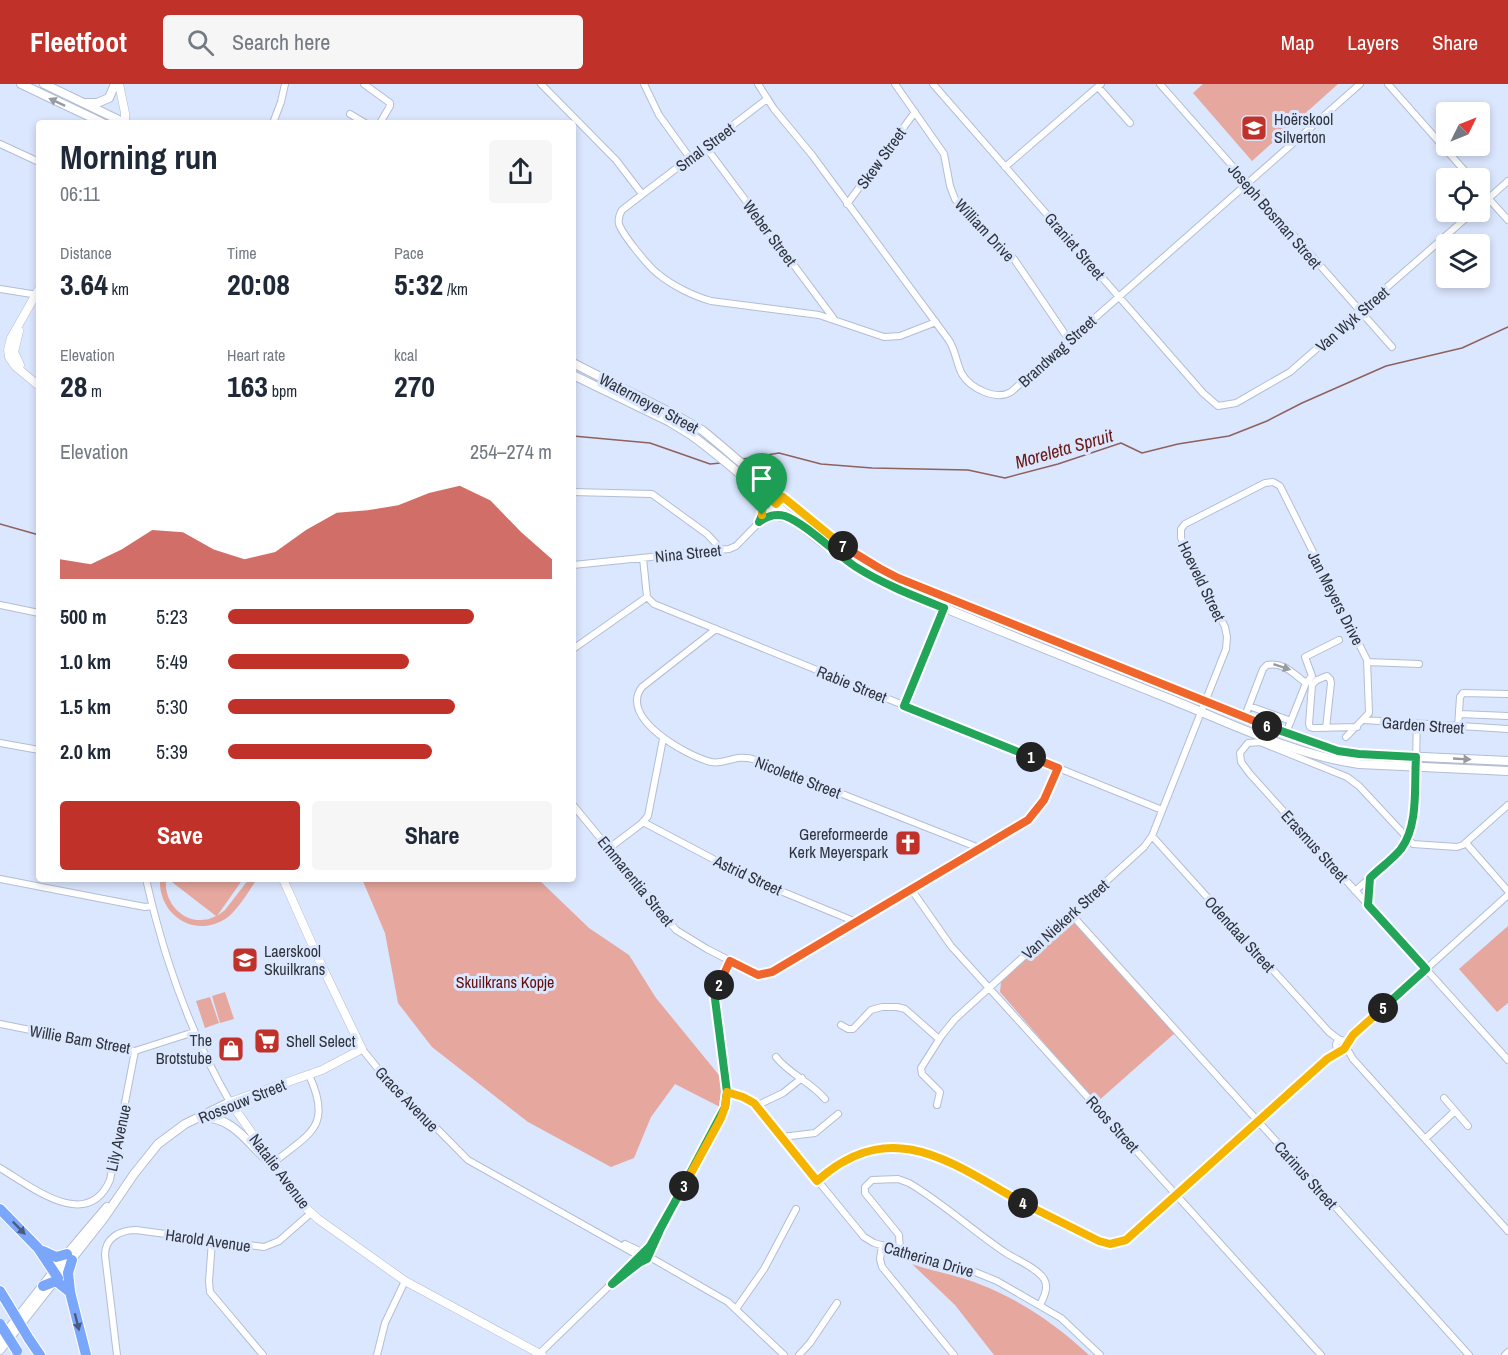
<!DOCTYPE html>
<meta charset="utf-8">
<style>
body{margin:0;font-family:"Archivo Narrow",sans-serif;background:#f6f6f7;color:#1f2937;height:100vh;display:flex;flex-direction:column;font-size:22px;white-space:nowrap}
*{box-sizing:border-box;margin:0}
p{font-size:20px;color:#747a83}
.icon{flex:none;width:33px;height:33px;fill:none;stroke:currentColor;stroke-width:2;stroke-linecap:round;stroke-linejoin:round}
.map{position:relative;flex:1;overflow:hidden}
.details{position:absolute;left:36px;top:36px;width:540px;height:762px;display:flex;flex-direction:column;background:#fff;border-radius:6px;box-shadow:0 3px 9px #0003}
.details>*{flex:none}
.needle{width:39px;rotate:47deg}
.fabs{position:absolute;left:1436px;top:18px;display:grid;gap:12px}
.fabs a{display:grid;place-items:center;width:54px;height:54px;border-radius:6px;background:#fff;box-shadow:0 3px 9px #0003;font-size:30px}
.pin{position:absolute;display:grid;place-items:center;width:51px;height:51px;color:#fff;margin:-62px -26px;border-radius:50% 50% 50% 0;rotate:-45deg;box-shadow:0 0 6px #0007}
.pin .icon{rotate:45deg}
.km{position:absolute;width:30px;height:30px;margin:-15px;border-radius:50%;background:#222;color:#fff;font-size:16px;line-height:30px;text-align:center}
.round{display:grid;place-items:center;flex:none;width:63px;height:63px;border-radius:6px;background:#f6f6f7}
.head{display:flex;align-items:center;justify-content:space-between;height:102px;padding:0 24px}
h1{font-size:33px;font-weight:700;line-height:45px}
.figures{display:grid;grid-template-columns:repeat(3,1fr);gap:9px;height:102px;padding:6px 24px}
.figures div{display:grid;align-content:center}
.figures b{font-size:30px;font-weight:700}
.figures small{font-size:16px;font-weight:400}
.figures p{font-size:16px}
.chart{height:168px;padding:12px 24px}
.chart p{display:flex;justify-content:space-between}
.chart svg{width:100%;height:108px;margin-top:6px;fill:#c03229;opacity:.7}
.button{display:flex;gap:12px;margin-top:auto;padding:12px 24px}
.button a{flex:1;height:69px;border-radius:6px;background:#c03229;color:#fff;font-size:24px;font-weight:700;line-height:69px;text-align:center}
.button a+a{background:#f6f6f7;color:#1f2937}
ul{padding:0 24px;list-style:none;font-size:20px}
li{display:grid;grid-template-columns:96px 72px 1fr;align-items:center;height:45px}
li i{height:15px;border-radius:8px;background:#c03229}
header{display:flex;align-items:center;gap:36px;box-sizing:border-box;height:84px;padding:0 30px;background:#c03229;color:#fff}
header strong{font-size:28px}
nav{display:flex;gap:33px;margin-inline-start:auto;font-size:21px}
.search{width:420px;height:54px;background:#f6f6f7;display:flex;align-items:center;gap:15px;box-sizing:border-box;padding:0 21px;border-radius:6px;color:#747a83;font-size:22px}
.map>svg:first-child{display:block}
</style>
<header>
<strong>Fleetfoot</strong>
<div class="search"><svg class="icon" aria-label="search" viewBox="0 0 24 24"><circle cx="10" cy="10" r="6"/><path d="M15 15l6 6"/></svg>Search here</div>
<nav><a>Map</a><a>Layers</a><a>Share</a></nav>
</header>
<div class="map">
<svg width="1508" height="1271" viewBox="0 0 1508 1271">
<rect width="100%" height="100%" fill="#dbe7ff"/>
<path fill="#e5a79e" d="M1203,0H1338L1252,77L1193,9Z
M160,795H166C163,822 190,846 216,832L168,795H243L217,832L225,826L249,795H257C249,807 239,824 228,833C197,856 158,832 160,795Z
M362,795H538L589,844L629,871L656,914L723,996L720,1023L675,1000L651,1033L634,1074L611,1083L528,1038L432,963L398,919L385,849Z
M1071,834L1175,949L1096,1019L1000,908L1001,898Z
M1508,842V919L1497,928L1459,885Z
M225,908L234,935L220,939L212,912Z
M210,913L219,939L205,944L196,917Z
M912,1180C934,1188 958,1191 979,1200C1021,1216 1057,1241 1089,1271H994L955,1221Z"/>
<g fill="none" stroke-linecap="round" stroke-linejoin="round">
<path stroke="#8f615c" stroke-width="1.5" d="M573,352L650,359L710,380L721,379
M743,375L779,369L821,380L872,384L968,386L1005,394L1058,380L1121,359L1142,369L1178,360L1229,352L1267,337L1302,319L1386,282L1462,264L1508,243
M0,440L39,451"/>
<defs>
<path id="minor" d="M364,0L390,19V22L380,39
M541,0L616,76L642,110
M644,0L659,31L690,74
M758,0L774,25L812,71L948,255C956,266 956,279 962,290C970,304 996,317 1011,308L1360,0
M895,0L944,70L950,102L955,115L992,156L1014,175L1069,256
M933,0L1203,309L1218,322L1236,319L1290,288L1473,128
M1160,0L1392,263
M1388,0L1471,94
M1098,3L1130,39
M767,15L622,126C619,131 618,135 619,140C622,150 648,182 657,189C671,201 693,212 711,217L819,231L884,253L900,252L936,238
M350,30L365,39
M273,39L281,18L285,0
M0,60L39,78
M705,62L834,235
M1005,83L1101,0
M1479,104L1508,136
M847,120L915,28
M1479,123L1508,97
M0,205L38,211
M573,408L652,410L707,450L722,466
M643,474L647,513L654,520L1162,726
M573,481L729,465L736,462L778,419
M0,521L39,529
M716,545L642,603C618,634 687,672 711,678C727,681 735,669 756,676L979,764
M573,565L647,513
M1367,578L1419,580
M904,622L943,524
M1249,622L1291,637
M1459,630L1508,632
M1245,632L1263,585L1267,581C1285,578 1293,590 1306,599
M1364,636L1508,645
M1458,643L1460,613L1463,609L1508,610
M1326,644L1331,599L1330,595L1327,592L1317,596L1312,601L1309,640L1310,643L1313,644L1357,643
M1286,649L1306,599L1312,592L1305,573L1339,556
M0,659L39,666
M573,721L676,846L707,865L760,892L772,888L786,880L1027,736L1044,716L1058,684
M1508,721L1463,761L1457,763L1413,760L1359,702L1347,693L1260,658L1248,659L1240,669L1241,678L1250,690L1508,976
M643,738L749,794L856,838
M1152,752L1329,948L1341,957
M1466,759L1508,807
M608,765L641,740L648,732L663,655
M0,795L124,819L145,823L152,822
M146,795C163,871 191,951 230,1018
M911,805L951,862L1321,1271
M1355,807C1368,795 1395,775 1403,761C1419,733 1415,674 1417,641
M1368,820L1370,794
M1071,830L1469,1271
M0,940L135,967L194,948
M841,941L848,945H853L871,926L882,923H897L905,925L939,955
M1336 961a5 5 0 1 1 10 0a5 5 0 1 1-10 0Z
M1346,961L1353,951L1508,811
M1346,963L1353,975L1508,1147
M362,965L379,986L468,1076L639,1172
M776,973C789,990 811,998 825,1015
M727,1008L743,1013L754,1019L864,1153L874,1159L975,1188L997,1197L1061,1234L1100,1271
M1444,1014L1468,1042
M937,1021L940,1008L922,990L921,984L942,951L955,935L1144,763L1152,752L1226,565L1227,553L1225,543L1181,454V445L1185,440L1265,399L1273,398L1280,402L1367,576L1369,629L1346,653
M756,1022L783,1009L802,994
M782,1053L815,1049L838,1030
M1425,1055L1455,1027
M273,1079C310,1049 333,1043 309,991
M0,1084C31,1102 87,1149 110,1096L135,967
M817,1097C887,1033 945,1075 1013,1113C1041,1129 1070,1143 1099,1157C1112,1161 1122,1159 1133,1151L1327,975L1340,966
M212,1157L209,1197L210,1208L263,1271
M625,1160L642,1168
M882,1161L880,1175L882,1183L954,1271
M900,1167L899,1151L865,1109V1103L872,1096L898,1095L909,1099C943,1119 973,1147 1006,1169C1017,1176 1037,1184 1044,1195C1049,1203 1044,1213 1040,1221
M643,1168L660,1146L725,1023L727,1008L715,915L717,904L730,877
M648,1172L728,1218L784,1271
M632,1185L643,1177
M736,1225L764,1185L796,1125
M117,1271L105,1171C105,1154 120,1146 136,1146L264,1163L279,1157L311,1129
M377,1271L385,1239L405,1197
M538,1271L639,1173
M799,1271L810,1259L837,1219
M1505,1271L1508,1268"/>
<path id="tertiary" d="M119,0L125,29V39
M19,247L14,268L20,281
M39,302L15,282L9,273L8,266L11,254L39,205
M283,795L320,878L362,965L322,986L230,1018L273,1079L307,1125L318,1135L405,1197L542,1271"/>
<path id="secondary" d="M21,0L103,39
M44,0L125,39
M87,19H97L109,14L115,0
M573,279L679,333L702,346C765,397 824,459 898,494L1286,649L1337,667L1359,670L1508,677
M573,291L670,338L691,351C759,400 816,466 892,502C984,541 1077,578 1170,615C1230,639 1294,671 1359,680L1508,687
M761,436L772,431L789,434
M759,438L764,427L763,409
M203,1033C233,1034 246,1057 266,1075L273,1079
M0,1256L73,1163L107,1123
M0,1266L104,1134L134,1090L158,1060L185,1040L230,1018"/>
<path id="motorway" d="M0,1125L38,1164L58,1194
M43,1167L56,1173L67,1170
M43,1202L56,1197L70,1208L86,1271
M0,1207L8,1220
M70,1207L68,1189L72,1176
M29,1255L40,1271"/>
</defs>
<use href="#minor" stroke="#b2bed4" stroke-width="8"/>
<use href="#tertiary" stroke="#b2bed4" stroke-width="9"/>
<use href="#secondary" stroke="#b2bed4" stroke-width="10"/>
<use href="#motorway" stroke="#fff" stroke-width="12"/>
<use href="#minor" stroke="#fff" stroke-width="6"/>
<use href="#tertiary" stroke="#fff" stroke-width="8"/>
<use href="#secondary" stroke="#fff" stroke-width="8"/>
<use href="#motorway" stroke="#7aa7fb" stroke-width="10"/>
<defs>
<path id="motorway-bridge" d="M8,1220L29,1255
M0,1240L17,1267"/>
</defs>
<use href="#motorway-bridge" stroke="#fff" stroke-width="12" stroke-linecap="butt"/>
<use href="#motorway-bridge" stroke="#7aa7fb" stroke-width="10"/>
</g>
<defs><path id="oneway-solid" d="M-6-.8H1V-3.2L6.5 0L1 3.2V.8H-6Z" transform="scale(1.5)"/></defs>
<g fill="#979a9e">
<use href="#oneway-solid" transform="translate(57 18) rotate(-155)"/>
<use href="#oneway-solid" transform="translate(1282 583) rotate(18)"/>
<use href="#oneway-solid" transform="translate(1462 675) rotate(3)"/>
</g>
<g fill="#495c80">
<use href="#oneway-solid" transform="translate(19 1144) rotate(46)"/>
<use href="#oneway-solid" transform="translate(77 1238) rotate(76)"/>
</g>
<g fill="none" stroke-linecap="round" stroke-linejoin="round">
<defs>
<path id="split-1" d="M762,431L759,438C767,432 775,429 785,432C805,439 836,470 856,483C883,500 914,512 944,524L904,622L1031,673"/>
<path id="split-2" d="M719,901L730,877L758,891L772,888L1028,736L1044,716L1058,684L1031,673"/>
<path id="split-3" d="M684,1102L650,1162L612,1200L639,1179L647,1175L660,1146L725,1023L727,1008L715,915L719,901"/>
<path id="split-4" d="M684,1102L721,1034L725,1023L727,1008L743,1013L754,1019L817,1097C891,1030 952,1079 1023,1119"/>
<path id="split-5" d="M1023,1119L1099,1157L1110,1160L1126,1156L1327,975L1344,965L1353,951L1383,924"/>
<path id="split-6" d="M1267,642L1338,667L1359,670L1416,673C1414,701 1419,741 1401,765C1392,776 1380,784 1370,794L1368,821L1426,885L1383,924"/>
<path id="split-7" d="M843,462L879,484L898,494L1267,642"/>
<path id="split-8" d="M762,431L763,409L776,420L783,413L843,462"/>
</defs>
<use href="#split-1" stroke="#fff" stroke-width="12"/>
<use href="#split-2" stroke="#fff" stroke-width="12"/>
<use href="#split-3" stroke="#fff" stroke-width="12"/>
<use href="#split-4" stroke="#fff" stroke-width="12"/>
<use href="#split-5" stroke="#fff" stroke-width="12"/>
<use href="#split-6" stroke="#fff" stroke-width="12"/>
<use href="#split-7" stroke="#fff" stroke-width="12"/>
<use href="#split-8" stroke="#fff" stroke-width="12"/>
<use href="#split-1" stroke="#22a559" stroke-width="8"/>
<use href="#split-2" stroke="#f0652b" stroke-width="8"/>
<use href="#split-3" stroke="#22a559" stroke-width="8"/>
<use href="#split-4" stroke="#f5b400" stroke-width="8"/>
<use href="#split-5" stroke="#f5b400" stroke-width="8"/>
<use href="#split-6" stroke="#22a559" stroke-width="8"/>
<use href="#split-7" stroke="#f0652b" stroke-width="8"/>
<use href="#split-8" stroke="#f5b400" stroke-width="8"/>
</g>
<defs>
<symbol id="school-square" viewBox="-11 -11 22 22"><rect x="-9" y="-9" width="18" height="18" rx="4" fill="#c03229" stroke="#dbe7ff"/><path d="M0-5L7-2L0 1L-7-2ZM-4 1L0 2.5L4 1V4Q0 6-4 4Z" fill="#fff"/></symbol>
<symbol id="church-square" viewBox="-11 -11 22 22"><rect x="-9" y="-9" width="18" height="18" rx="4" fill="#c03229" stroke="#dbe7ff"/><path d="M-1.2-6h2.4v3.5h3.3v2.4h-3.3V6h-2.4V-.1h-3.3v-2.4h3.3Z" fill="#fff"/></symbol>
<symbol id="supermarket-square" viewBox="-11 -11 22 22"><rect x="-9" y="-9" width="18" height="18" rx="4" fill="#c03229" stroke="#dbe7ff"/><path d="M-6-5.5h2.5l.6 2H6L4.5 2H-2.5L-4.4-4H-6ZM-1.5 3.2a1.3 1.3 0 1 0 .1 0ZM3 3.2a1.3 1.3 0 1 0 .1 0Z" fill="#fff"/></symbol>
<symbol id="shop-square" viewBox="-11 -11 22 22"><rect x="-9" y="-9" width="18" height="18" rx="4" fill="#c03229" stroke="#dbe7ff"/><path d="M-5-2.5h2.3a2.7 3.5 0 0 1 5.4 0H5L5.5 6h-11ZM-1.5-2.5h3a1.5 2.3 0 0 0-3 0Z" fill="#fff"/></symbol>
</defs>
<g fill-rule="evenodd">
<use href="#school-square" x="1239" y="29" width="30" height="30"/>
<use href="#church-square" x="893" y="744" width="30" height="30"/>
<use href="#school-square" x="230" y="861" width="30" height="30"/>
<use href="#supermarket-square" x="252" y="942" width="30" height="30"/>
<use href="#shop-square" x="216" y="950" width="30" height="30"/>
</g>
<g text-anchor="middle" stroke-width="6" stroke-linejoin="round" paint-order="stroke">
<g font-size="16" fill="#2f343d" stroke="#dbe7ff" text-anchor="start">
<text x="1274" y="41">Hoërskool<tspan x="1274" dy="18">Silverton</tspan></text>
<text x="888" y="756" text-anchor="end">Gereformeerde<tspan x="888" dy="18">Kerk Meyerspark</tspan></text>
<text x="264" y="873">Laerskool<tspan x="264" dy="18">Skuilkrans</tspan></text>
<text x="212" y="962" text-anchor="end">The<tspan x="212" dy="18">Brotstube</tspan></text>
<text x="286" y="963">Shell Select</text>
</g>
<g font-size="16" fill="#2f343d" stroke="#dbe7ff">
<text transform="translate(705 63) rotate(-37)" y="6">Smal Street</text>
<text transform="translate(881 74) rotate(-54)" y="6">Skew Street</text>
<text transform="translate(1275 132) rotate(49)" y="6">Joseph Bosman Street</text>
<text transform="translate(985 146) rotate(47)" y="6">William Drive</text>
<text transform="translate(770 149) rotate(53)" y="6">Weber Street</text>
<text transform="translate(1075 162) rotate(49)" y="6">Graniet Street</text>
<text transform="translate(1352 235) rotate(-41)" y="6">Van Wyk Street</text>
<text transform="translate(1057 267) rotate(-42)" y="6">Brandwag Street</text>
<text transform="translate(649 319) rotate(28)" y="6">Watermeyer Street</text>
<text transform="translate(688 469) rotate(-6)" y="6">Nina Street</text>
<text transform="translate(1202 497) rotate(64)" y="6">Hoeveld Street</text>
<text transform="translate(1336 514) rotate(63)" y="6">Jan Meyers Drive</text>
<text transform="translate(852 600) rotate(22)" y="6">Rabie Street</text>
<text transform="translate(1423 641) rotate(4)" y="6">Garden Street</text>
<text transform="translate(798 693) rotate(21)" y="6">Nicolette Street</text>
<text transform="translate(1315 762) rotate(48)" y="6">Erasmus Street</text>
<text transform="translate(748 791) rotate(25)" y="6">Astrid Street</text>
<text transform="translate(636 797) rotate(51)" y="6">Emmarentia Street</text>
<text transform="translate(1065 835) rotate(-42)" y="6">Van Niekerk Street</text>
<text transform="translate(1240 850) rotate(48)" y="6">Odendaal Street</text>
<text transform="translate(80 955) rotate(10)" y="6">Willie Bam Street</text>
<text transform="translate(407 1015) rotate(46)" y="6">Grace Avenue</text>
<text transform="translate(242 1017) rotate(-22)" y="6">Rossouw Street</text>
<text transform="translate(1113 1040) rotate(48)" y="6">Roos Street</text>
<text transform="translate(118 1054) rotate(-78)" y="6">Lily Avenue</text>
<text transform="translate(280 1087) rotate(53)" y="6">Natalie Avenue</text>
<text transform="translate(1306 1091) rotate(48)" y="6">Carinus Street</text>
<text transform="translate(208 1156) rotate(8)" y="6">Harold Avenue</text>
<text transform="translate(929 1175) rotate(16)" y="6">Catherina Drive</text>
</g>
<g font-size="16" fill="#640f0b" stroke="#dbe7ff">
<text x="505" y="904">Skuilkrans Kopje</text>
</g>
<g font-size="18" font-style="italic" fill="#6c1813" stroke="#dbe7ff">
<text transform="translate(1064 365) rotate(-16)" y="6">Moreleta Spruit</text>
</g>
</g>
</svg>
<div class="fabs">
<a><svg class="needle" viewBox="-14 -14 28 28"><path d="M0-13l5 13h-10z" fill="#e53935"/><path d="M0 13l5-13h-10z" fill="#747a83"/></svg></a>
<a><svg class="icon" aria-label="locate" viewBox="0 0 24 24"><circle cx="12" cy="12" r="6"/><path d="M12 2v4M12 18v4M2 12h4M18 12h4"/></svg></a>
<a><svg class="icon" aria-label="layers" viewBox="0 0 24 24"><path d="M12 4l9 5-9 5-9-5zM3 14l9 5 9-5"/></svg></a>
</div>
<div class="pin" style="left:762px;top:431px;background:#1e9e55"><svg class="icon" aria-label="arrive" viewBox="0 0 24 24"><path d="M6 21V4h12l-3 4 3 4H6"/></svg></div>
<b class="km" style="left:1031px;top:673px">1</b>
<b class="km" style="left:719px;top:901px">2</b>
<b class="km" style="left:684px;top:1102px">3</b>
<b class="km" style="left:1023px;top:1119px">4</b>
<b class="km" style="left:1383px;top:924px">5</b>
<b class="km" style="left:1267px;top:642px">6</b>
<b class="km" style="left:843px;top:462px">7</b>
<section class="details">
<div class="head"><div><h1>Morning run</h1><p>06:11</p></div><a class="round"><svg class="icon" aria-label="share" viewBox="0 0 24 24"><path d="M12 15V3M7 8l5-5 5 5M5 13v7h14v-7"/></svg></a></div>
<div class="figures">
<div><p>Distance</p><b>3.64<small> km</small></b></div>
<div><p>Time</p><b>20:08</b></div>
<div><p>Pace</p><b>5:32<small> /km</small></b></div>
</div>
<div class="figures">
<div><p>Elevation</p><b>28<small> m</small></b></div>
<div><p>Heart rate</p><b>163<small> bpm</small></b></div>
<div><p>kcal</p><b>270</b></div>
</div>
<div class="chart"><p><span>Elevation</span>254–274 m</p>
<svg viewBox="0 0 160 44" preserveAspectRatio="none"><path d="M0 44V36L10 38L20 32L30 24L40 25L50 32L60 36L70 33L80 24L90 17L100 16L110 14L120 9L130 6L140 12L150 25L160 36V44z"/></svg>
</div>
<ul>
<li><b>500 m</b>5:23<i style="width:76%"></i></li>
<li><b>1.0 km</b>5:49<i style="width:56%"></i></li>
<li><b>1.5 km</b>5:30<i style="width:70%"></i></li>
<li><b>2.0 km</b>5:39<i style="width:63%"></i></li>
</ul>
<div class="button"><a>Save</a><a>Share</a></div>
</section>
</div>
